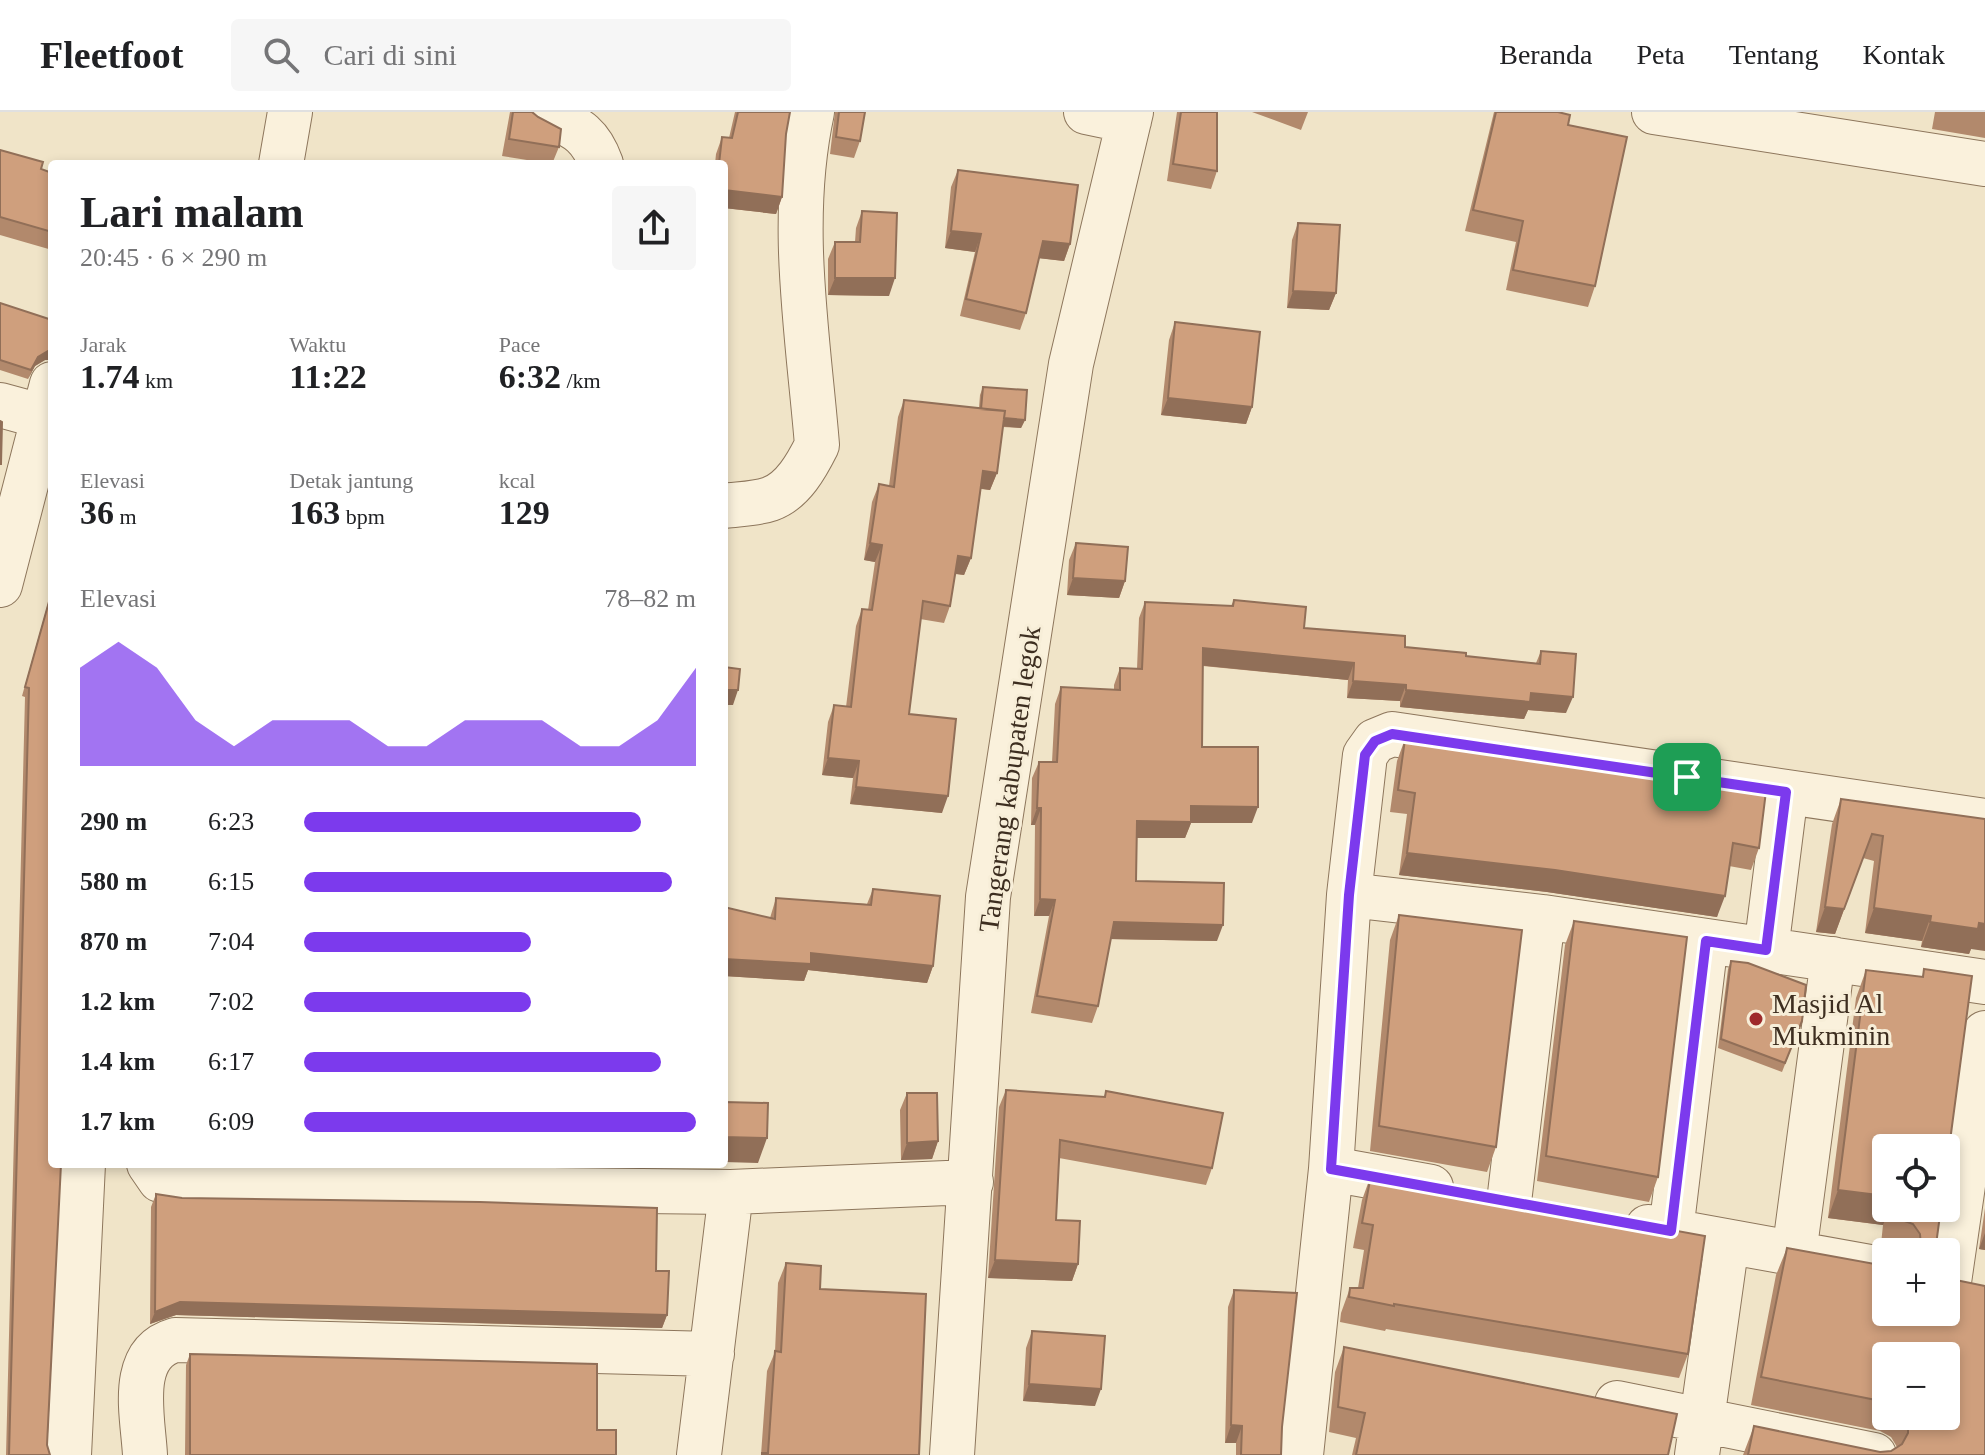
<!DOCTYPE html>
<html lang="id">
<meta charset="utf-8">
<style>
body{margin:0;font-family:Georgia,serif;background:#f6f6f6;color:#202124;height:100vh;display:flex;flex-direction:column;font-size:30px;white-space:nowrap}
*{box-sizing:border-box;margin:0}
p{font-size:26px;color:#757577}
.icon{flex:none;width:44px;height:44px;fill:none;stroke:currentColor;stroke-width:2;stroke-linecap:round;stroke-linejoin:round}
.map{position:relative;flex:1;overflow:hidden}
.drawer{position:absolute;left:48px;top:48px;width:680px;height:1008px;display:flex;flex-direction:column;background:#fff;border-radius:8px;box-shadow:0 4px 12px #0003}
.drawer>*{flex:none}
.buttons{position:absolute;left:1872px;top:1022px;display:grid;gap:16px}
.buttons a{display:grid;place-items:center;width:88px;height:88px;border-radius:8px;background:#fff;box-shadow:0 4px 12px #0003;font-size:40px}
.pin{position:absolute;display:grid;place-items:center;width:68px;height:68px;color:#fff;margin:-34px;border-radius:16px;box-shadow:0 4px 12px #0006}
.round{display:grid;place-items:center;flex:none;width:84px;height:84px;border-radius:8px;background:#f6f6f6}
.head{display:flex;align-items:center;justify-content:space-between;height:136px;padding:0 32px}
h1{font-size:44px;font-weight:800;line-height:60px}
.metrics{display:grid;grid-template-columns:repeat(3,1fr);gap:12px;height:136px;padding:8px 32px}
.metrics div{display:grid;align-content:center}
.metrics b{font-size:34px;font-weight:800}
.metrics small{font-size:22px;font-weight:400}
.metrics p{font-size:22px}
.chart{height:224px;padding:16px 32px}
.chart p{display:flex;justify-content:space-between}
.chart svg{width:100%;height:144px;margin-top:8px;fill:#7c3aed;opacity:.7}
ul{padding:0 32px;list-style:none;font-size:26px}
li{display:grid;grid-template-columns:128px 96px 1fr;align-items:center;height:60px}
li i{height:20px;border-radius:10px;background:#7c3aed}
header{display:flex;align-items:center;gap:48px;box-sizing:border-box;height:112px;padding:0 40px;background:#fff;border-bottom:2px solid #e0e0e0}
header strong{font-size:38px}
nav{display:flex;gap:44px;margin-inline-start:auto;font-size:28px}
.search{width:560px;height:72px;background:#f6f6f6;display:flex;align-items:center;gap:20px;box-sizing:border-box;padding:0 28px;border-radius:8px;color:#757577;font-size:30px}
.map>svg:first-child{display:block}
</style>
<header>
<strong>Fleetfoot</strong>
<div class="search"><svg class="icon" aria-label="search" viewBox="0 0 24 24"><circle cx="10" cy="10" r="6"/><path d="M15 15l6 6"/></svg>Cari di sini</div>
<nav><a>Beranda</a><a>Peta</a><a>Tentang</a><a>Kontak</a></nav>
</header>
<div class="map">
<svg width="1985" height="1343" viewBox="0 0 1985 1343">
<rect width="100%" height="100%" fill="#f0e4c8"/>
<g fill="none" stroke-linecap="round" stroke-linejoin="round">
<defs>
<path id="minor" d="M543,0C573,15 589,18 601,52
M1086,0L1129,9
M1654,0L1985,52
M281,52L290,0
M0,293L44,305
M724,394C738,392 756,392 770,387C793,379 807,353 817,333C808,223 788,110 812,0
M0,473L52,272
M1349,783L1543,805L1985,870
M1766,838L1786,680
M149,1052L160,1068L178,1074L731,1080L971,1070
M1331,1057L1431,1075
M1509,1090L1543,805
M1648,1115L1886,1158
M1671,1119L1706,829
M1794,1142L1833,847
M1949,1170L1985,921
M1617,1291L1874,1343
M69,1343L83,1052
M145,1343C143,1304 127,1242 175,1228L712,1242
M699,1343L731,1080
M952,1343L988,785L1071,252L1131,0
M1301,1343L1331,1057L1349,783L1365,643L1375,629L1392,622L1985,709
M1697,1343L1727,1130"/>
</defs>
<use href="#minor" stroke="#8d765c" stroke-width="46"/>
<use href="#minor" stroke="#faf1dc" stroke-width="44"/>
</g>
<path fill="#b2896c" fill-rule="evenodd" d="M510,0H532L559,35L552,52L502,44Z
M735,0H790L786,22L782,85L776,102L724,96V52H715L716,42L722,25L729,26Z
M835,0H865L860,29L854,46L830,42Z
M1177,0H1217V59L1211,77L1167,69Z
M1252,0H1308L1301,18Z
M1494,0H1558L1568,13L1595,174L1588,195L1506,178L1516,130L1465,119Z
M1935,0H1985V26L1932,17Z
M0,38L41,57L52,61V138L0,123Z
M958,58L1070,132L1064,149L1039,146L1026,201L1020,218L960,204L975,140L945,136L951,75Z
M862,99L889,184L828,183V147L835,130H855L856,116Z
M1298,111L1336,181L1329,198L1287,196L1292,128Z
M0,191L52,208V248H45L35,254L28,267L0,258Z
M1175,210L1252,295L1246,312L1161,303L1169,228Z
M983,275L1025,308L1021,316L1003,315L997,361L990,378L981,377L971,446L964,463L955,462L950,494L944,511L920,507L909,602L942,701L850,692L853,666L822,663L828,610L834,593L846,595L856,514L862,497L868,498L875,450L864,448L872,390L879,372L889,374L898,305L904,288L979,296L980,283Z
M1076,431L1125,469L1119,486L1067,483L1069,448Z
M52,477V1052L47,1333L50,1343H6L25,585L22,584Z
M1234,488L1304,516L1405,535L1466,544L1536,551L1541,539L1566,601L1528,598L1524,607L1400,595V589L1347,586L1348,568L1203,554L1202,635L1252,711H1191L1185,726H1137L1136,769L1217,829L1111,827L1098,894L1092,911L1031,901L1049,804H1034L1035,713H1031L1032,666L1039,650H1052L1055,592L1061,575L1114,578V573L1120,556L1137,557L1139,506L1145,490L1231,494Z
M1405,627L1759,736L1751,758L1729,754L1717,805L1547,780L1399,763L1407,702L1390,700L1397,649Z
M1841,687L1985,707L1971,837L1969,842L1921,835L1922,829L1865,821L1874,749L1863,746L1835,822L1816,820L1832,712Z
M873,777L933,854L927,871L808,858L804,869L724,864V795L770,806L776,786L867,792Z
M1399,803L1496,1035L1487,1060L1370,1039L1390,828Z
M1574,809L1658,1065L1649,1090L1537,1069L1565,833Z
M1731,849L1802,909L1782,960L1718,936L1728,857Z
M1924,857L1886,1036V1096H1941L1935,1140H1903L1881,1132L1883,1113L1828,1106L1856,886L1866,858L1922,865Z
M1006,978L1104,985L1106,979L1212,1056L1206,1073L1059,1046L1056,1108L1078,1152L1072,1169L988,1166L999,995Z
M907,981L938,1029L932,1047L901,1048L900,998Z
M1371,1063L1688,1242L1679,1266L1386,1217L1385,1219L1340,1210L1341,1201L1350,1176H1358L1364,1138L1353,1136L1362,1088Z
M156,1082L656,1159L667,1203L662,1216L176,1203L150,1212L151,1095Z
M1985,1096V1138L1979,1137Z
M1787,1136L1985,1343H1743L1754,1314L1880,1340L1891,1339L1897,1335L1891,1325L1880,1319L1751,1293L1776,1163ZM1886,1244L1946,1304H1886Z
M786,1151L820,1177L919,1343H761L767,1259L775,1240L778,1171Z
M1234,1178L1282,1315L1281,1343H1236V1331H1225L1228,1195Z
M1032,1219L1095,1294L1023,1289L1026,1236Z
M1344,1235L1668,1343H1352L1356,1326L1329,1320L1335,1260Z
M190,1242L597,1318L616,1343H185L186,1253Z"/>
<path fill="#916f58" d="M724,78L782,85L776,102L724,96Z
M951,119L981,122L975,140L945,136Z
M1043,129L1070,132L1064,149L1037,146Z
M835,166H895L889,184L828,183Z
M1293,179L1336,181L1329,198L1287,196Z
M48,239H52V248H45L35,254L28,267L38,245Z
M1168,286L1252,295L1246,312L1161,303Z
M981,304L1025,308L1021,316L977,312Z
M983,359L997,361L990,378L977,376Z
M870,431L882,433L875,450L864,448Z
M958,444L971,446L964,463L951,461Z
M1073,466L1125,469L1119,486L1067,483Z
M1203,536L1354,551L1348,568L1197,553Z
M1353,569L1406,573L1400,589L1347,586Z
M724,578H738L733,593H724Z
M1406,578L1531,581L1573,585L1566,601L1528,598L1524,607L1400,595Z
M828,646L859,649L853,666L822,663Z
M856,675L948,684L942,701L850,692Z
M1191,694L1258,695L1252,711H1191L1185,726H1131L1137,709Z
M1037,696H1041L1035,713H1031Z
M1407,741L1555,758L1725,784L1717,805L1547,780L1399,763Z
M1863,746L1835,822L1816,820L1825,795Z
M1040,787L1055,788L1049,804H1034Z
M1874,796L1931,804L1922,829L1865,821Z
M1114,810L1223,813L1217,829L1108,827Z
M1930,810L1985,812V839L1971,837L1969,842L1921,835Z
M811,841L933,854L927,871L808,858L804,869L724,864V847Z
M724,1025L767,1026L758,1051L724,1050Z
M938,1029L932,1047L901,1048L907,1031Z
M1838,1078L1886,1084V1096H1890L1883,1113L1828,1106Z
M1985,1121V1138L1979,1137Z
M995,1148L1078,1152L1072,1169L988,1166Z
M180,1190L667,1203L662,1216L176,1203L150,1212L155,1200Z
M1029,1272L1101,1277L1095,1294L1023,1289Z
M1231,1313L1242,1314L1236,1331H1225Z"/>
<path fill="#cf9f7d" stroke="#916f58" stroke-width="2" d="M513,0H532L538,5L561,17L559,35L509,27Z
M738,0H790L786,22L782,85L724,78V52H719L722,25L732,26Z
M839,0H865L860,29L836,25Z
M1181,0H1217V59L1173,52Z
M1496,0H1558L1570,3L1568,13L1627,25L1595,174L1513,158L1523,109L1473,98Z
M0,38L43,50L41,57L52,61V120L0,105Z
M958,58L1078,73L1070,132L1043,129L1026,201L966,187L981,122L951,119Z
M862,99L897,101L895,166H835V130H860Z
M1298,111L1340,113L1336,181L1293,179Z
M0,191L52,208V239H48L38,245L31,258L0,248Z
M1175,210L1260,220L1252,295L1168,286Z
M983,275L1027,278L1025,308L1004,306L1005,299L981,297Z
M904,288L1005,299L997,361L983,359L971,446L958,444L950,494L923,489L909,602L956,607L948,684L856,675L859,649L828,646L834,593L851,595L862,497L872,498L882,433L870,431L879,372L894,375Z
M0,309L2,310L1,352H0Z
M1076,431L1128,435L1125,469L1073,466Z
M52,479V1052H61L47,1333L50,1343H9L29,576L25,575Z
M1234,488L1306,495L1304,516L1405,524V535L1466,541V544L1540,552L1541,539L1576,542L1573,585L1531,581L1530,590L1406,578V573L1353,569L1354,551L1203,536L1202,635H1258V695L1191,694V710L1137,709L1136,769L1224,771L1223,813L1114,810L1098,894L1037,884L1055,788L1040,787L1041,696H1037L1039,650H1057L1061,575L1120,578V556L1142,557L1145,490L1233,494Z
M724,555L740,557L738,578H724Z
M1405,627L1721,676L1722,673L1766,679L1759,736L1733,731L1725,784L1555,758L1407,741L1415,681L1398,678Z
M1841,687L1985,707V812L1979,811L1978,817L1930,810L1931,804L1874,796L1883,724L1872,722L1844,797L1825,795Z
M873,777L940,784L933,854L811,841V852L724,847V795L775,807L776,786L871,793Z
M1399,803L1522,818L1496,1035L1379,1014Z
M1574,809L1687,825L1658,1065L1546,1044Z
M1731,849L1748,851L1806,873L1802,909L1785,951L1721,927Z
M1924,857L1972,864L1946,1059V1036H1886V1084L1838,1078L1866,858L1923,865Z
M1006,978L1105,985L1106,979L1223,1001L1212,1056L1060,1028L1056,1108L1080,1109L1078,1152L995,1148Z
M907,981H937L938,1029L907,1031Z
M724,990L768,991L767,1026L724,1025Z
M1371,1063L1705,1124L1688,1242L1394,1192V1194L1349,1185L1350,1176H1363L1373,1113L1362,1111Z
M156,1082L182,1086L480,1090L657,1096L656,1159H669L667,1203L180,1190L155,1200Z
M1892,1096H1941L1935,1140H1918L1921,1135L1920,1122L1913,1112L1891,1104Z
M1787,1136L1886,1154V1200H1946V1166L1985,1174V1343H1748L1754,1314L1880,1340L1891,1339L1902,1332L1908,1321V1306L1906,1304H1946V1244H1886V1290L1761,1265Z
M786,1151L821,1154L820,1177L926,1182L919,1343H762V1341H768L775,1239L781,1240Z
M1234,1178L1297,1181L1282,1315L1281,1343H1241L1242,1314L1231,1313Z
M1032,1219L1105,1224L1101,1277L1029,1272Z
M1344,1235L1677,1302L1668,1343H1356L1365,1301L1338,1295Z
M190,1242L597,1252V1318H616V1343H190Z"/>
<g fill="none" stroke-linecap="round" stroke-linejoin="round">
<defs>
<path id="route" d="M1392,622L1786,680L1766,838L1706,829L1671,1119L1331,1057L1349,783L1365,643L1375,629Z"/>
</defs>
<use href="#route" stroke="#fff" stroke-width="16"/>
<use href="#route" stroke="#7c3aed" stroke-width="10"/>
</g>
<circle fill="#9e2a2b" stroke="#f7eed8" stroke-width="3" cx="1756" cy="907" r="8"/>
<g text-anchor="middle" stroke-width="6" stroke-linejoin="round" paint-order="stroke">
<g font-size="28" fill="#3d2e20" stroke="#f7eed8">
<text transform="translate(1009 667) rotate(-82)" y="10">Tangerang kabupaten legok</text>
</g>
<g font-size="28" fill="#3d2e20" stroke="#f7eed8" text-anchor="start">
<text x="1772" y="901">Masjid Al<tspan x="1772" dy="32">Mukminin</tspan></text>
</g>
</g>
</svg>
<div class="buttons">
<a><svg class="icon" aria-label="locate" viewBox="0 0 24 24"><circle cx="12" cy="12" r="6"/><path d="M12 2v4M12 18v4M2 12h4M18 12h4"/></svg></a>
<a>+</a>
<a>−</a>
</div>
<div class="pin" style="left:1687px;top:665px;background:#1e9e55"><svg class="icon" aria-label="arrive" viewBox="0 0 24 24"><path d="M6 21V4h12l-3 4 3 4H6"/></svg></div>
<section class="drawer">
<div class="head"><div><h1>Lari malam</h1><p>20:45 · 6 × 290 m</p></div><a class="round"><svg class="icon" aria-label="share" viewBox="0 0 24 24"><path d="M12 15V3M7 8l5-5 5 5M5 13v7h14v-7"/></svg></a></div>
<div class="metrics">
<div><p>Jarak</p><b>1.74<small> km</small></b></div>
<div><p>Waktu</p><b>11:22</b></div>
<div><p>Pace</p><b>6:32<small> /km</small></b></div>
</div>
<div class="metrics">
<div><p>Elevasi</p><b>36<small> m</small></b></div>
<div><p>Detak jantung</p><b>163<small> bpm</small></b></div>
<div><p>kcal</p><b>129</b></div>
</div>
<div class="chart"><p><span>Elevasi</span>78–82 m</p>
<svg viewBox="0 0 160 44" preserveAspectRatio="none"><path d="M0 44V14L10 6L20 14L30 30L40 38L50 30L60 30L70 30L80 38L90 38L100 30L110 30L120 30L130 38L140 38L150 30L160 14V44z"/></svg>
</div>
<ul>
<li><b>290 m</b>6:23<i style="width:86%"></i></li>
<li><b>580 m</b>6:15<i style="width:94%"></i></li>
<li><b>870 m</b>7:04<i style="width:58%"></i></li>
<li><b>1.2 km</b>7:02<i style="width:58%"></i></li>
<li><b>1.4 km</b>6:17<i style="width:91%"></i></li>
<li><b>1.7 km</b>6:09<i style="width:100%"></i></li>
</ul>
</section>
</div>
